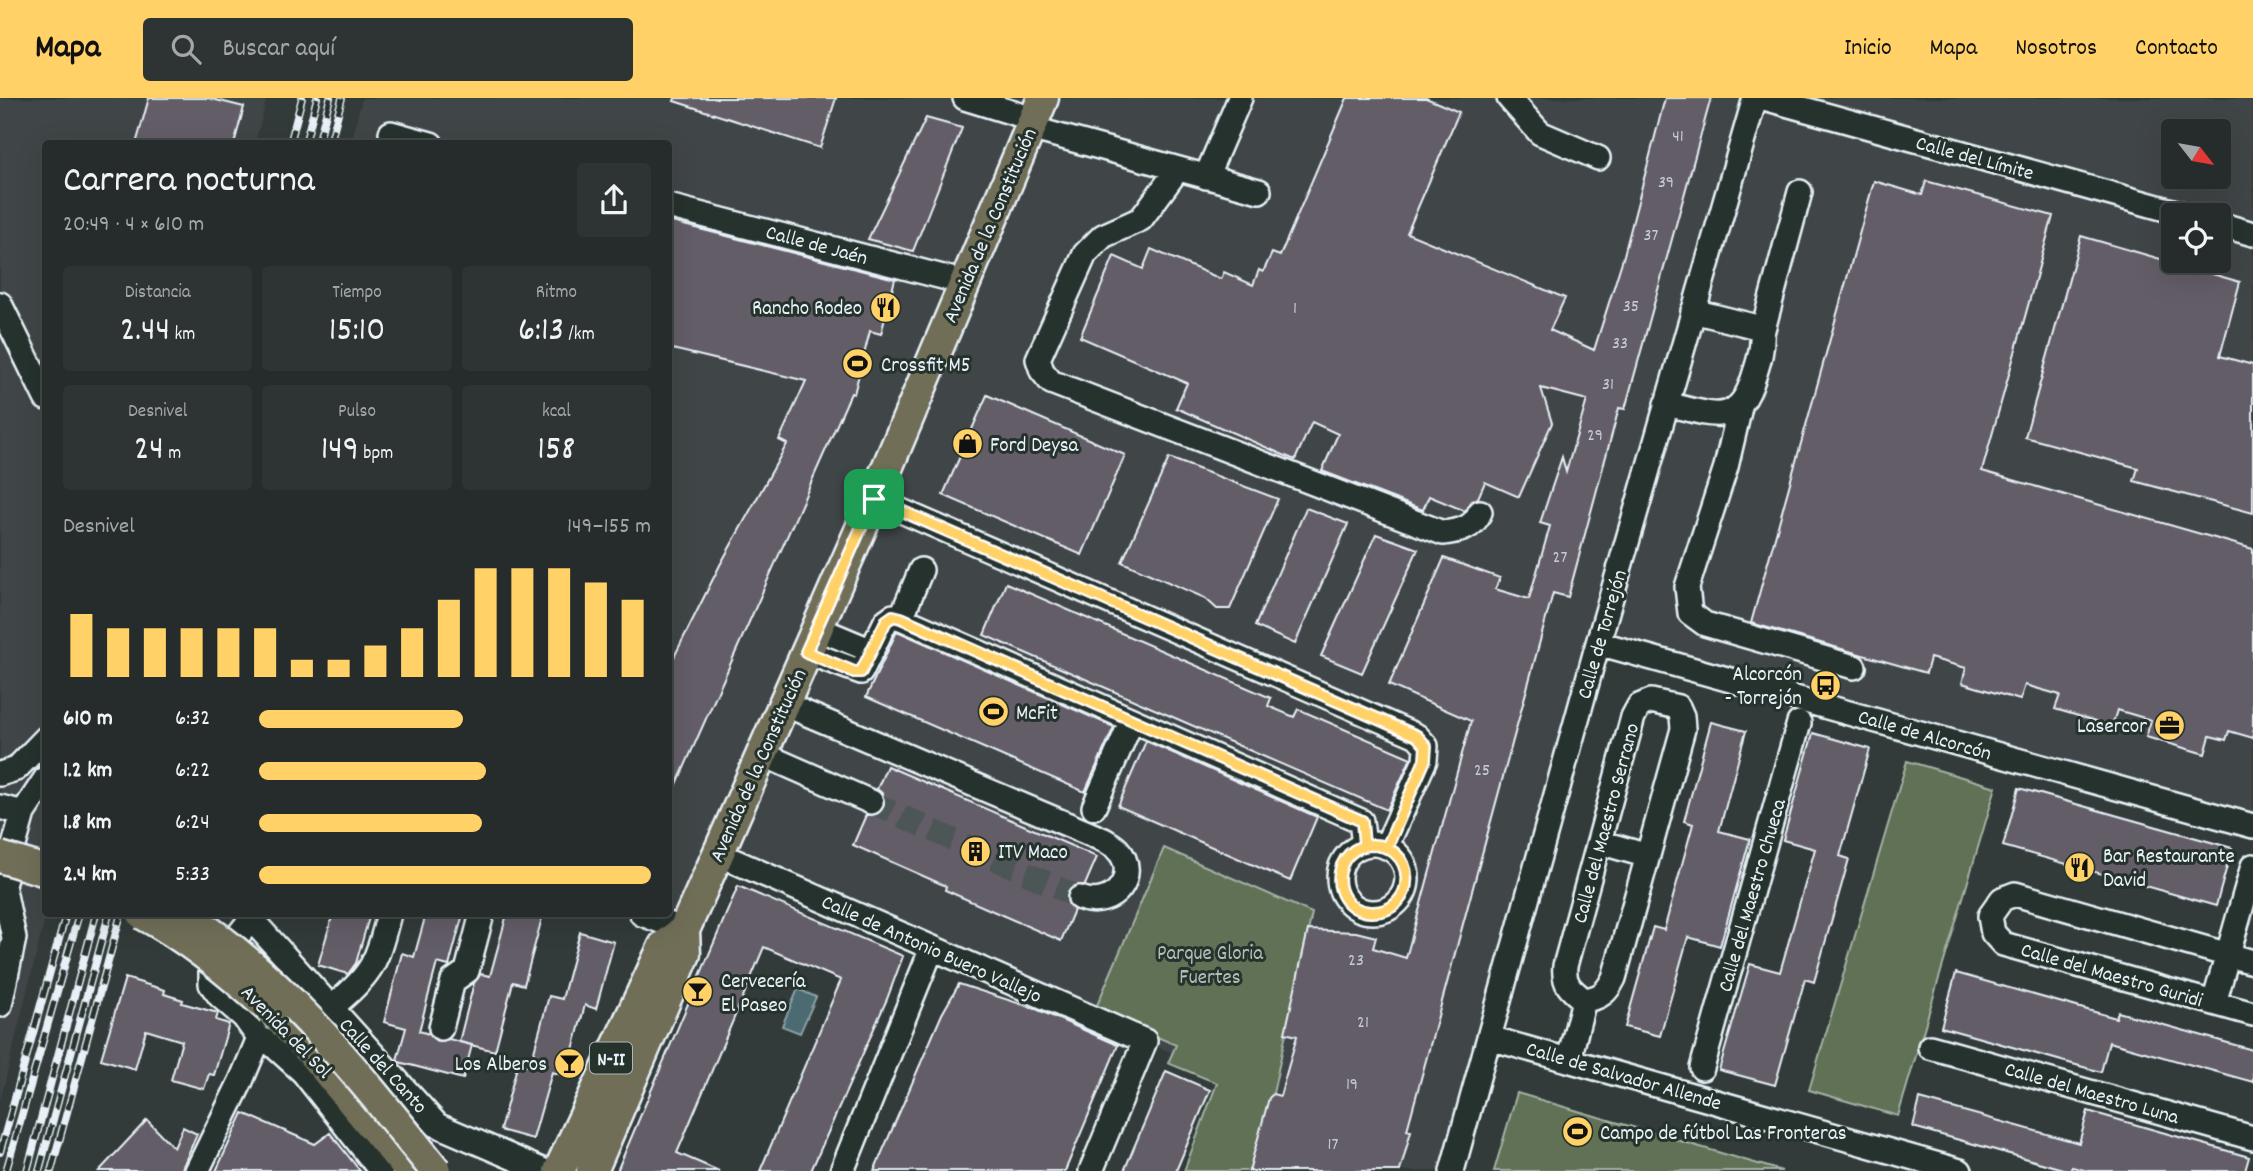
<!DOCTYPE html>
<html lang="es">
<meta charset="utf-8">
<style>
body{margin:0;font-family:Dekko,sans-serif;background:#2e3433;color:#f1f3f6;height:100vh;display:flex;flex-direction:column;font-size:26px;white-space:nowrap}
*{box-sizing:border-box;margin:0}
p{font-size:23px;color:#a4a7a9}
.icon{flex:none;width:38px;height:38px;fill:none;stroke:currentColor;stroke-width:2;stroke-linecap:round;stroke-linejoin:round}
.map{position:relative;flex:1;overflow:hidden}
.side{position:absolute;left:42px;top:42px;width:630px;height:777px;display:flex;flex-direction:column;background:#262c2b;border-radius:7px;box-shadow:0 7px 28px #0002,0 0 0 2px #424847}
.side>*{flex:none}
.needle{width:46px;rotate:121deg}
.buttons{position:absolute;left:2161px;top:21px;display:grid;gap:14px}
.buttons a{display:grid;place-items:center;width:70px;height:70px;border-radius:7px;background:#262c2b;box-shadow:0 7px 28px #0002,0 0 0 2px #424847;font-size:35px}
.pin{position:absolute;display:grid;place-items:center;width:60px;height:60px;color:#fff;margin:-30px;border-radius:14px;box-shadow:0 4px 10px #0006}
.round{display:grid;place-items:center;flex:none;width:74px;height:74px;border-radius:7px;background:#2e3433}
.summary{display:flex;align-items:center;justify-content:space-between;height:119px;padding:0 21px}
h1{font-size:38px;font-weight:600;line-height:52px}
.metrics{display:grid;grid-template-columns:repeat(3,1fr);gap:10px;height:119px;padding:7px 21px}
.metrics div{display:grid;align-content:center;border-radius:7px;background:#2e3433;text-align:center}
.metrics b{font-size:35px;font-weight:600}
.metrics small{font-size:19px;font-weight:400}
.metrics p{font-size:19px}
.chart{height:196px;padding:14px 21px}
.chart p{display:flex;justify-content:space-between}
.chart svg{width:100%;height:126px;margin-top:7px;stroke:#ffd166;stroke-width:6}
ul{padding:0 21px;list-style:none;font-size:23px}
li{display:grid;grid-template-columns:112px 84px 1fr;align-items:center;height:52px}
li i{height:18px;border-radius:9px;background:#ffd166}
header{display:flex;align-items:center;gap:42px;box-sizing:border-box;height:98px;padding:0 35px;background:#ffd166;color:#111}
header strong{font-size:33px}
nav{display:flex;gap:38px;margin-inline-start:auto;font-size:24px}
.search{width:490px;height:63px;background:#2e3433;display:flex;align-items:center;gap:18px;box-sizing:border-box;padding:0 24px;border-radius:7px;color:#a4a7a9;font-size:26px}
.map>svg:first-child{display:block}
</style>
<header>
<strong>Mapa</strong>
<div class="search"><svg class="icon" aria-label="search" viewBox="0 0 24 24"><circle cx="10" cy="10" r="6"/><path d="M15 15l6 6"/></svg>Buscar aquí</div>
<nav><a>Inicio</a><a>Mapa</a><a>Nosotros</a><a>Contacto</a></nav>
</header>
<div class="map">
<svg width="2253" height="1073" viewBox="0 0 2253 1073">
<rect width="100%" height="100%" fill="#323b39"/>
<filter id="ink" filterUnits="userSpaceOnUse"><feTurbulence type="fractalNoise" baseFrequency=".0143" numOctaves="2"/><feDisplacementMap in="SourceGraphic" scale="14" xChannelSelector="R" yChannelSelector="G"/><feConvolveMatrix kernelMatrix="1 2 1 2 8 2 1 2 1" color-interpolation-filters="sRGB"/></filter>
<g filter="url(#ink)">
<path fill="#414547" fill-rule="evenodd" d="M0,0H267L255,45L46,46V816L0,1004Z
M362,0H2253V728L1598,545L1452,1073H1239L1261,994L719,756L684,832L668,816V46H351ZM2174,33H2219V79H2174ZM2174,117H2219V163H2174Z"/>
<path fill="#607154" stroke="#a4b1a6" stroke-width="2" d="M1907,663L1996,689L1898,1018L1809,992Z
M1164,750L1312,815L1272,1000L1249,1073H1184L1217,985L1168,965L1176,947L1095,912Z
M1517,995L1782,1073H1494Z"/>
<path fill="#4b6a71" stroke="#8aa0a7" stroke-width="2" d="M798,891L816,899L800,935L782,928Z"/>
<path fill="#635d67" stroke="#e8f1f8" stroke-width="2" d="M149,0H208L244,9L234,46H136Z
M675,0H836L820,50L674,3Z
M1347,0H1426L1459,14L1407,135L1565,200L1550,232L1594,252L1624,157L1665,0H1711L1625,311L1619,310L1568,499L1553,495L1407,1032L1411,1033L1400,1073H1249L1269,1000L1273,996L1280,998L1297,938L1285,935L1308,832L1356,834L1376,839L1373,850L1406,860L1471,623L1389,587L1444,460L1500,480L1495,491L1529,501L1550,428L1540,425L1562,359L1566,374L1587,302L1541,290L1552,325L1519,399L1485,384L1478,400L1472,403L1465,413L1429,398L1423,412L1322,373L1338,336L1312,324L1295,362L1176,310L1187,285L1080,239L1114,158L1143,171L1151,151L1221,181L1224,174L1253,187L1259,172L1263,174L1272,155L1280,158Z
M926,20L962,30L913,153L868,141Z
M1874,83L1922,97L1926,83L2053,118L1982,373L2253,451V640L2229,633L2226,642L2210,638L2205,656L2146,639L2151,622L2117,612L2112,628L2055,611L2060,597L2025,587L2020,602L1962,585L1966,570L1930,560L1926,575L1751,525Z
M668,123L895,181L881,236L870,233L854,296L851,295L668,706V571L720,467L787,346L779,342L806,283L668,250Z
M2081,138L2240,184L2220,258L2253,267V415L2134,383L2138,370L2025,339Z
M987,297L1125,357L1082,457L943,397Z
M1169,360L1278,401L1230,511H1217L1205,500L1122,464Z
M1306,410L1348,426L1295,546L1255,528Z
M1376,436L1418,451L1362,575L1321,558Z
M1006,485L1271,600L1268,608L1294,619L1298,611L1411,660L1387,712L984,537Z
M897,533L1114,629L1085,694L866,599Z
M1711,624L1746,633L1719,733L1750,741L1720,848L1688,839L1660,938L1625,929L1653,829L1664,832L1693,726L1684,723Z
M1813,635L1870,651L1840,758L1849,761L1814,884L1805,881L1775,987L1719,972L1750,866L1780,874L1815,751L1783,742Z
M1146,643L1317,719L1290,783L1118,708Z
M887,668L1097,759L1085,787H1075L1067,797V805L1074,812L1061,843L945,792L946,788L853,747L866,717L879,716L884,709L883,696L877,691Z
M2019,690L2232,750L2216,808L2003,748Z
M738,788L903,858L887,901L811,1073H760L841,882L764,849L677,1055L719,1073H617Z
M333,816H370L356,865L348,876L318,867Z
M426,816H463L449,868L437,865L419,933L429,936L438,944L449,941L472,947L463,981L399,964L397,962L406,930L384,924L402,855L414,859Z
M507,816H524L542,820L524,887L513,884L495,953L459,944L474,885L481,876L490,878Z
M580,834L614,844L596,911L585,907L566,978L552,974L533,1041L500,1032L518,965L530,968L549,898L562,901Z
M1956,875L2116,920L2118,914L2253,952V984L2109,944L2101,974L1941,929Z
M125,880L165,892L164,896L183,902L182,905L218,915L216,922L229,926L214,977L209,976L204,991L171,982L182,943L146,932L135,971L101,961Z
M959,886L1036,911L1118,947L1065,1073H874L942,916Z
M1166,973L1210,992L1176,1073H1124Z
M1920,1001L2079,1045L2088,1013L2249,1059L2245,1073H2088L2072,1069L2070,1073L1913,1029Z
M243,1015L315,1046L330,1035L360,1073H216Z
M147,1022L174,1050L183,1029L197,1036L181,1073H99Z"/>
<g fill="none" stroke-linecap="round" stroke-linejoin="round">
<path stroke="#4d5656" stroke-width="23" stroke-dasharray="23 11" stroke-linecap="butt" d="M871,704L1080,800"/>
<defs>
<path id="minor" d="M965,0L1033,21
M1509,0L1540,35L1598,60
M1764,0L2187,117
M1030,30L1259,93
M391,35L431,46
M1178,71L1141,121L1103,138L1085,156L1038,261L1042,273L1051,284L1443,435C1459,433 1473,431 1480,414
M1206,79L1240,0
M668,108L966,185
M2219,126L2253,136
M0,206L46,300
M1762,235L1800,94
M1666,306C1710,315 1738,333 1754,278C1759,263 1763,250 1762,235L1757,229L1693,213
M1740,309L1726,369L1687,489L1690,515L1705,526L1854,569
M874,401L1417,638L1426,648L1425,662L1386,749
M901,520L921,472
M817,530L872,553
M1598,545L2253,728
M806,554L861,574L886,523L893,518L901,520L1361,723L1364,747
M1651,603L1678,609L1682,618L1683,631L1614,880C1607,894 1601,900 1584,902C1571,892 1563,886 1565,868L1633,619L1639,608Z
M784,606L1104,742C1109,745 1115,748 1118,752C1140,775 1115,813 1080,800
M762,656L871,704
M0,676L16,671L46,640
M0,709L23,715
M1094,709L1132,622
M1599,744L1648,758
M1339 780a34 34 0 1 1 68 0a34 34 0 1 1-68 0Z
M718,756L1145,943L1091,1073
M255,816L211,872V886L220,898L244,919L259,940L273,947L303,974L381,1073
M642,816L684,832
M252,822L437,1027L544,1073
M2253,864L2015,796L2002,801L1990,818L1993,835L2003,846L2253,916
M338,904C375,873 377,861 389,816
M2214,905L2253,768
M0,907L14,840L3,787L23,715L46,680
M441,930L453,883L467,873L482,816
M1490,940L1960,1073
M1930,949L2253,1040
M1569,961L1584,902
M1702,970L1799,625
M197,1073L241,983L259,940
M842,1073L932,850
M1452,1073L1598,545L1755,0"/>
<path id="major" d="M271,912L309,952L410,1073
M559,1073L664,848L684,832L718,756L874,401L1043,0
M592,1073L685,856L684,832"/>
</defs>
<use href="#minor" stroke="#e8f1f8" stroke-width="28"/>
<use href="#major" stroke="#e8f1f8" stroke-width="35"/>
<use href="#minor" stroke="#26332d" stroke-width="23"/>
<use href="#major" stroke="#716e59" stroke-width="30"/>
<defs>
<path id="rail" d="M290,46L302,0
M305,46L317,0
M318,46L330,0
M330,46L342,0
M0,1054L66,816
M6,1073L79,816
M27,1073L96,816
M39,1073L109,816
M51,1073L121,816"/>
</defs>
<use href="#rail" stroke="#e8f1f8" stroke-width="8"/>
<use href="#rail" stroke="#26332d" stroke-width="5" stroke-dasharray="16" stroke-linecap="butt"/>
<defs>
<path id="major-bridge" d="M0,759L46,773
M143,816C190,841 232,876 271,912
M184,816C287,883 360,979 436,1073"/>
</defs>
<use href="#major-bridge" stroke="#e8f1f8" stroke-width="35" stroke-linecap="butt"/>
<use href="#major-bridge" stroke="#716e59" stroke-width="30"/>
</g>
</g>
<g fill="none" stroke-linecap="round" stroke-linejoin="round" filter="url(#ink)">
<defs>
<path id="route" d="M874,401L806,554L854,574H861L886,523L893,518L901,520L1362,723L1364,747C1421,742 1418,817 1370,814C1322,810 1332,734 1387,749L1425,662L1426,648L1417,638L874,401"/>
</defs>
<use href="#route" stroke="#fff" stroke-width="14"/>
<use href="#route" stroke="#ffd166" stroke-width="9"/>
</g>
<defs>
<symbol id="restaurant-disc" viewBox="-11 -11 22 22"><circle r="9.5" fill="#ffd166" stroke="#26332d"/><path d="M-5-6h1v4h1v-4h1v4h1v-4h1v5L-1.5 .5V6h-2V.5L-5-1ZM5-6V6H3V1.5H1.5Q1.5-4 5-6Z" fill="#111"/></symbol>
<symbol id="stadium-disc" viewBox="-11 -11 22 22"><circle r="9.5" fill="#ffd166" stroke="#26332d"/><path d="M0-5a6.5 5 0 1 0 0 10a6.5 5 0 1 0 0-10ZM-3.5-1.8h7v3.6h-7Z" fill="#111"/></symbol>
<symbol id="shop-disc" viewBox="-11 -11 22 22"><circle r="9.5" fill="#ffd166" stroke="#26332d"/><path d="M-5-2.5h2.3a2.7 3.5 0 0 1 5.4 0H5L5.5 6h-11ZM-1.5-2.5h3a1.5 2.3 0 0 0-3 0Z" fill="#111"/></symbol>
<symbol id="bus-disc" viewBox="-11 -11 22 22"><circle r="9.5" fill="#ffd166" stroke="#26332d"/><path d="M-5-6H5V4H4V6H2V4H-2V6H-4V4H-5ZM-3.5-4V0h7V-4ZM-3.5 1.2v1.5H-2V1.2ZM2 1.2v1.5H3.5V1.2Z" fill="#111"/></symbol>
<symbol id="office-disc" viewBox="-11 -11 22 22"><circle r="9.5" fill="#ffd166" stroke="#26332d"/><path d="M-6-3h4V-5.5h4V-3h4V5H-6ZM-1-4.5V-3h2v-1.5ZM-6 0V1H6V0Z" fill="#111"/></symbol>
<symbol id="building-disc" viewBox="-11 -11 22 22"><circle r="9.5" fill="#ffd166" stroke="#26332d"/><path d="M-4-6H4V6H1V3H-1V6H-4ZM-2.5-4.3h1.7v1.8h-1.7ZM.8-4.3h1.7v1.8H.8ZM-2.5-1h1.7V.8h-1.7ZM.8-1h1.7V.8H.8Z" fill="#111"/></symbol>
<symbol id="bar-disc" viewBox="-11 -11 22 22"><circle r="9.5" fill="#ffd166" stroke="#26332d"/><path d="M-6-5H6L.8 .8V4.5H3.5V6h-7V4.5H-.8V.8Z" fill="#111"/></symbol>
</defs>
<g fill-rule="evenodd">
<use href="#restaurant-disc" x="868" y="192" width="35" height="35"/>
<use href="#stadium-disc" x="840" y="248" width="35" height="35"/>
<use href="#shop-disc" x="950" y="328" width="35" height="35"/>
<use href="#bus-disc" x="1808" y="570" width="35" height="35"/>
<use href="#stadium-disc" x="976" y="596" width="35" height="35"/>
<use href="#office-disc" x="2152" y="610" width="35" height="35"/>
<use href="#building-disc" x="958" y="736" width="35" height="35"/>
<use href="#restaurant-disc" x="2062" y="752" width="35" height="35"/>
<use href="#bar-disc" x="680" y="876" width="35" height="35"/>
<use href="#bar-disc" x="552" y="948" width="35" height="35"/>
<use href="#stadium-disc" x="1560" y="1016" width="35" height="35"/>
</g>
<g text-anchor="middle" stroke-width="6" stroke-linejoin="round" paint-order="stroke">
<g font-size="18" fill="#c7ccd4">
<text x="1678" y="43">41</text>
<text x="1666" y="89">39</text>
<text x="1651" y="142">37</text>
<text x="1631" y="213">35</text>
<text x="1295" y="215">1</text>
<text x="1620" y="250">33</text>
<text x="1608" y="291">31</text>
<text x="1595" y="342">29</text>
<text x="1560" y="464">27</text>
<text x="1482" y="677">25</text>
<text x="1356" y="867">23</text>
<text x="1363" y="929">21</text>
<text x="1352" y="991">19</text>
<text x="1333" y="1051">17</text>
</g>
<rect fill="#26332d" stroke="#aeb8bb" stroke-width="2" x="590" y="944.5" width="42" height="31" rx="5"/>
<g font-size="19" font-weight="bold" fill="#e8f1f8">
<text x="611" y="967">N-II</text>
</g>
<g font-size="21" fill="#e8f1f8" stroke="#26332d">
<text transform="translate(1975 59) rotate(15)" y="7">Calle del Límite</text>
<text transform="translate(989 127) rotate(-67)" y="7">Avenida de la Constitución</text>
<text transform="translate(817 146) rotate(15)" y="7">Calle de Jaén</text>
<text transform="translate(1601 536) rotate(-74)" y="7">Calle de Torrejón</text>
<text transform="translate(1925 636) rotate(16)" y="7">Calle de Alcorcón</text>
<text transform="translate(757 667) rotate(-66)" y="7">Avenida de la Constitución</text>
<text transform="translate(1605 725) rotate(-75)" y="7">Calle del Maestro Serrano</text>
<text transform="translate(1751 797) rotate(-74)" y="7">Calle del Maestro Chueca</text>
<text transform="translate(932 850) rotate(24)" y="7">Calle de Antonio Buero Vallejo</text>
<text transform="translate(2112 876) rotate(16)" y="7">Calle del Maestro Guridi</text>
<text transform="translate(287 933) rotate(46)" y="7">Avenida del Sol</text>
<text transform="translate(384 967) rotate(48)" y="7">Calle del Canto</text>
<text transform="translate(1624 977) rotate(16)" y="7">Calle de Salvador Allende</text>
<text transform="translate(2092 994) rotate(16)" y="7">Calle del Maestro Luna</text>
</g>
<g font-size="21" fill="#e8f1f8" stroke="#26332d" text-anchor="start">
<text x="862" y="216" text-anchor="end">Rancho Rodeo</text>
<text x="881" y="273">Crossfit M5</text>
<text x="990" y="353">Ford Deysa</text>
<text x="1802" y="582" text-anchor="end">Alcorcón<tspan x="1802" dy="24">- Torrejón</tspan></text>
<text x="1016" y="621">McFit</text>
<text x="2147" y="634" text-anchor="end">Lasercor</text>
<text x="998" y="760">ITV Maco</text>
<text x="2103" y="764">Bar Restaurante<tspan x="2103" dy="24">David</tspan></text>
<text x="721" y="889">Cervecería<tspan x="721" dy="24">El Paseo</tspan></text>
<text x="547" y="972" text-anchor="end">Los Alberos</text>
<text x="1600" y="1041">Campo de fútbol Las Fronteras</text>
</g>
<g font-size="21" fill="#b2beb6" stroke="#26332d">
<text x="1210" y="861">Parque Gloria<tspan x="1210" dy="24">Fuertes</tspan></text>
</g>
</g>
</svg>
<div class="buttons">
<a><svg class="needle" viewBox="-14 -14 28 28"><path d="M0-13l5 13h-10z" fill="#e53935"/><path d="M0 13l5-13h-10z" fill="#a4a7a9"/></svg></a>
<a><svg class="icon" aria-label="locate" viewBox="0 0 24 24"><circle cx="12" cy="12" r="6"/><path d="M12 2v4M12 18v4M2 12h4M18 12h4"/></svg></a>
</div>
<div class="pin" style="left:874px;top:401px;background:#1e9e55"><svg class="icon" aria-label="arrive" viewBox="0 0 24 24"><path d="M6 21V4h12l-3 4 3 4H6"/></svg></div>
<section class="side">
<div class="summary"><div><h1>Carrera nocturna</h1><p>20:49 · 4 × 610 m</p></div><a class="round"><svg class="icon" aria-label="share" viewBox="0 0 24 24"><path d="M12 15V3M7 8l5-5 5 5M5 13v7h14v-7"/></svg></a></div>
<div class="metrics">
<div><p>Distancia</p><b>2.44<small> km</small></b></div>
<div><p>Tiempo</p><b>15:10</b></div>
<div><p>Ritmo</p><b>6:13<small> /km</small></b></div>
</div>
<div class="metrics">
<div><p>Desnivel</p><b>24<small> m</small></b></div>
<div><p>Pulso</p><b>149<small> bpm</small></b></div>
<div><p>kcal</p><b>158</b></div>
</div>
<div class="chart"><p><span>Desnivel</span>149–155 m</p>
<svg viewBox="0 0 160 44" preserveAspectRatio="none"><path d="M5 44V22M15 44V27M25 44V27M35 44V27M45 44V27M55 44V27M65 44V38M75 44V38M85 44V33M95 44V27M105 44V17M115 44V6M125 44V6M135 44V6M145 44V11M155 44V17"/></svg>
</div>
<ul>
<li><b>610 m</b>6:32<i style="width:52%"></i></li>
<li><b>1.2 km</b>6:22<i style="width:58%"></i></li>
<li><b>1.8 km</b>6:24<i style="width:57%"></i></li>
<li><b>2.4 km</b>5:33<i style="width:100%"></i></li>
</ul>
</section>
</div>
